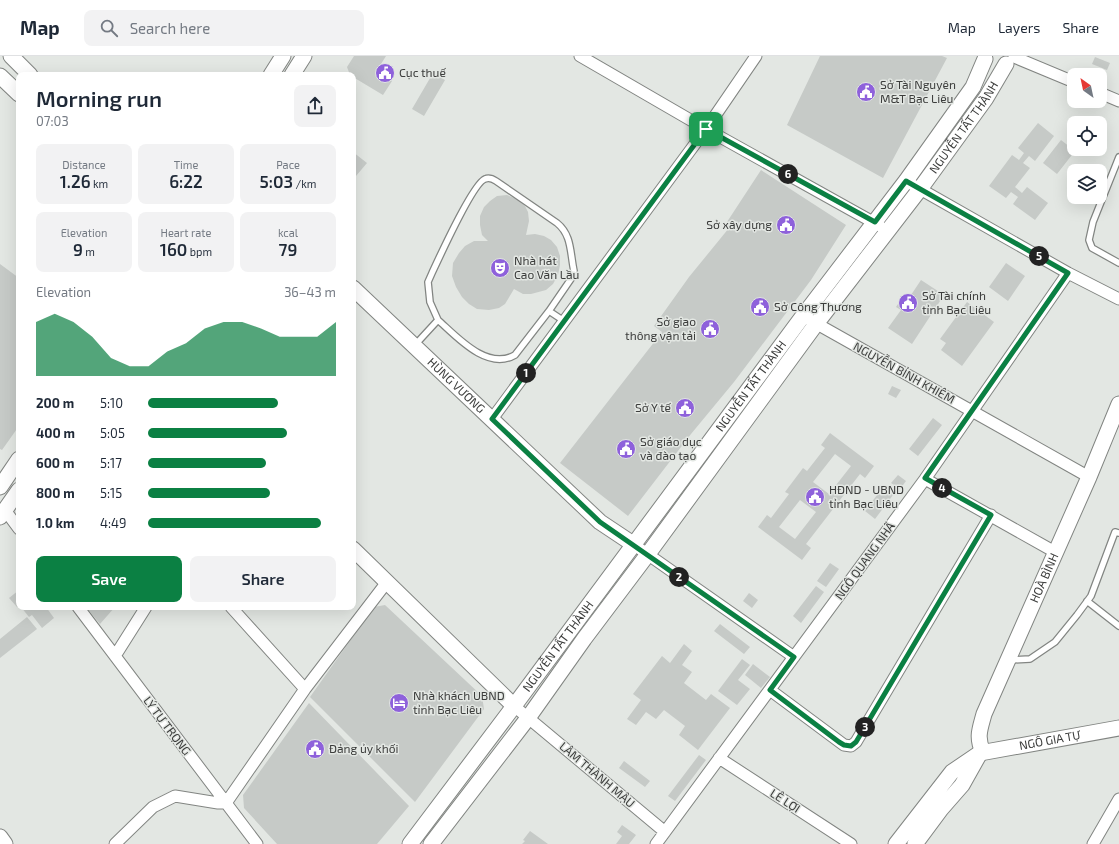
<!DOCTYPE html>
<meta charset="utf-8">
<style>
body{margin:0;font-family:"Exo 2",sans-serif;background:#f2f2f3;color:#1f2937;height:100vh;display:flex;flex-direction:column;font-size:15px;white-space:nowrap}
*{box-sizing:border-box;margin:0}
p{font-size:13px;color:#747a83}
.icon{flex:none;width:22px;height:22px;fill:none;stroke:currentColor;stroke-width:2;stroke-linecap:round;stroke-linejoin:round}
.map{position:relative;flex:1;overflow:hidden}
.panel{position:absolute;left:16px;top:16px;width:340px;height:538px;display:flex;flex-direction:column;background:#fff;border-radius:8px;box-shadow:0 4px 16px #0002}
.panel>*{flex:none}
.needle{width:26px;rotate:327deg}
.fabs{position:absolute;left:1067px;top:12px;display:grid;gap:8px}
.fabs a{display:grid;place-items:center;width:40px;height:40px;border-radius:8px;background:#fff;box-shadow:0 4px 16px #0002;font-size:20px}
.pin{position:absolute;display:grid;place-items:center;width:34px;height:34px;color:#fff;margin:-17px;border-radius:8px;box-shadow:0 2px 6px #0006}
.km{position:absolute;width:20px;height:20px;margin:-10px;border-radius:50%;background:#222;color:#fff;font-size:11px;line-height:20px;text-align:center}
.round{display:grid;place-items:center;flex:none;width:42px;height:42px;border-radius:8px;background:#f2f2f3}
.overview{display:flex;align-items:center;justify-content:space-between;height:68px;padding:0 20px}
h1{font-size:22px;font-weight:600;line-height:30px}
.metrics{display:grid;grid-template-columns:repeat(3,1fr);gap:6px;height:68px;padding:4px 20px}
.metrics div{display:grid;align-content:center;border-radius:8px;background:#f2f2f3;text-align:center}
.metrics b{font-size:17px;font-weight:600}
.metrics small{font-size:11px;font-weight:400}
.metrics p{font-size:11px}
.chart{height:112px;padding:8px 20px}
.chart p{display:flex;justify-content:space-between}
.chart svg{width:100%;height:72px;margin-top:4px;fill:#0b8043;opacity:.7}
.primary-button{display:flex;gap:8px;margin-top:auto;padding:8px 20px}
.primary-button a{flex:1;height:46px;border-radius:8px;background:#0b8043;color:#fff;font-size:16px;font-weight:600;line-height:46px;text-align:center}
.primary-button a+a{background:#f2f2f3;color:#1f2937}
ul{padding:0 20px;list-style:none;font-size:13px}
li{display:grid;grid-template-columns:64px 48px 1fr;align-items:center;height:30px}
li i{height:10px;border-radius:5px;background:#0b8043}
header{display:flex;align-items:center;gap:24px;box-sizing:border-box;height:56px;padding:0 20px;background:#fff;border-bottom:1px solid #e0e1e3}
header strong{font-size:19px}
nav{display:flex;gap:22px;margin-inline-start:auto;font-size:14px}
.search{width:280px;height:36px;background:#f2f2f3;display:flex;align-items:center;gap:10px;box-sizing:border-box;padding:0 14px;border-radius:8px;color:#747a83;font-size:15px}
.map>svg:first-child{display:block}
</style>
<header>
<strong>Map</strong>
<div class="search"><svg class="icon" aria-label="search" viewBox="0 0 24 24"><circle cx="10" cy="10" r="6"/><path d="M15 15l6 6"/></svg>Search here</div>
<nav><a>Map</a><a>Layers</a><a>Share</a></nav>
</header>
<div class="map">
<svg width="1119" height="788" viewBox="0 0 1119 788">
<rect width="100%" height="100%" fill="#e3e7e3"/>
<path fill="#c6cac7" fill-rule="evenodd" d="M354,0H386L376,16L392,25L383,39L353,21V19H350L347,11Z
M820,0H942L947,2L883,122L787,69Z
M1095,1L1110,7L1107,14L1092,8Z
M433,17L445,24L424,60L412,53Z
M1038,67L1054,80L1035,105L1029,100L1023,107L1030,112L1015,131L1022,137L1027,131L1048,147L1035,164L1013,148L1018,141L1011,136L1006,142L989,130L1012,99L1019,104L1024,97L1018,92Z
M1061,84L1075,95L1057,118L1043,107Z
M353,96L367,107L356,120L353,117Z
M761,114L846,169L811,224L734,326L691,378L628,460L560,407L662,276L654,270L689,221L729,172L725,169Z
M507,139L517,143L525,150L528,156L529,165L526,179L535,178L544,180L551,184L557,191L560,200V209L558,219L553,228L546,234L531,238H523L514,233L505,248L499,252L489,254L477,253L469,248L462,241L456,231L452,220L453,207L459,197L465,190L474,185H488L482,179L480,169V160L484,151L490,145L497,140Z
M1006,207L1025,220L1008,245L989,231Z
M0,208L19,222V370L2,394L0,393Z
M921,224L944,239L912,288L888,272L901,254L896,251L904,239L909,242Z
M967,246L994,266L962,310L941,294L946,287L940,283Z
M892,330L901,334L896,342L888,338Z
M933,362L942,369L918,400L909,393Z
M830,377L874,410L865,422L860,418L806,488L811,492L802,504L758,471L767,459L771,462L789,438L785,436L803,412L807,415L825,392L821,389ZM835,398L851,410L829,438L813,426ZM800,444L816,456L795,483L779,471Z
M898,419L906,425L900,433L891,427Z
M883,431L893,439L875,463L865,455Z
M830,507L839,513L826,531L817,525Z
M816,530L824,536L801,567L793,560Z
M19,534V549L17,551L9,542Z
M749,537L758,544L752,552L743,545Z
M385,549L482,640L484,653L415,746L310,641L374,551Z
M21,551H46L54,562L42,572L32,559L29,561Z
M86,551H115L100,568Z
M27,561L37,573L0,602V583Z
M720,568L750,591L744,598L714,575Z
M684,588L692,595L682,609L692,616L684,627L706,644L711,638L730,652L698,694L679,679L685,670L664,654L656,663L646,656L636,669L627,663L641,644L633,638L662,600L670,607Z
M742,603L750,609L738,624L750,633L737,649L718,635Z
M753,608L770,621L761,632L745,619Z
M309,647L409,750L377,788H277L244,752L243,739Z
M699,699L706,704L675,745L668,740Z
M624,705L650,725L645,731L619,712Z
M622,769L636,779L629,788H616L622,780L617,776Z
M530,775L548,788H522L525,785L523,784Z"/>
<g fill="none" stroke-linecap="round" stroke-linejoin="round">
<defs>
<path id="lane" d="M1119,101L1093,166L1089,184L1092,192L1119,207
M438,264C457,281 487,315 515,299L549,255L564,265
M415,289L438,264L430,246L428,226L432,217C439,202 473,127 485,123C489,121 493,123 496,125L557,167C572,179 570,197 574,215L573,220L549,255
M1087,545L1119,570
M1010,604L1030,603L1055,586L1077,559L1091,540L1115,476L1119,477"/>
<path id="street" d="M580,0L706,73L880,170
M1014,1L1074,26
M1100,37L1119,45
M906,125L1068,217L1119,243
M810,264L1089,421
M492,363L706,73L756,0
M925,423L1055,496
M5,454L19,473
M633,488L794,601
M78,551L257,788
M231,551L305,633
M115,600L146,551
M770,634L844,689L851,690L856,686L991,459
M514,650L665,776
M719,702L851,788
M115,788L153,751L175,740L218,747H226L305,633L387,526
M656,788L925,423L1068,217
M1093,788L1119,743"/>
<g id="secondary">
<path d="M11,0L30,19"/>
<path d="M271,19L283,0"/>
<path d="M292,19L304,0"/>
<path d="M0,20L19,38"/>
<path id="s1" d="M353,232L600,466L633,488"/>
<path d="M0,431L19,403"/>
<path d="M0,461L19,434"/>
<path d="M353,493L514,650"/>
<path id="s2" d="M983,696C976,681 980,673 984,658L1089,421L1119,348"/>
<path id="s3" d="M980,697L1119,672"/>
<path d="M0,781L5,788"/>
<path id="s4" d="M410,788L514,650L803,260L906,125L973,31L985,3"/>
<path id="s5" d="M431,788L528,662L584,583L648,498L816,268L920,133L986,42L1006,8"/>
<path d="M896,788L952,716L980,697L962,729L941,753L915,788"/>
</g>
</defs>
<use href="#lane" stroke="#828582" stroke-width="8"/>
<use href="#street" stroke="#828582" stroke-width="13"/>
<use href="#secondary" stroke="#828582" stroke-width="17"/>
<use href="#lane" stroke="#fff" stroke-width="5.5"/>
<use href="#street" stroke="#fff" stroke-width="11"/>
<use href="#secondary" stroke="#fff" stroke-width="15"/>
</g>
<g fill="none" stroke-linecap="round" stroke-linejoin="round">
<defs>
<path id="route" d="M706,73L875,166L906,125L1068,217L925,422L991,459L856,686L851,690L844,689L839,686L770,634L794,601L600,466L492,363Z"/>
</defs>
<use href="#route" stroke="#fff" stroke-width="8"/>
<use href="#route" stroke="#0b8043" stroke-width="5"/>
</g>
<defs>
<symbol id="civic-disc" viewBox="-11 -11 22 22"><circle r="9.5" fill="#8e61db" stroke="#e3e7e3"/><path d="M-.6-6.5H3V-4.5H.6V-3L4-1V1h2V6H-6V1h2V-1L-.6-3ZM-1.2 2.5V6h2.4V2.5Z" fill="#fff"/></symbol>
<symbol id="theatre-disc" viewBox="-11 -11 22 22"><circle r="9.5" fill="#8e61db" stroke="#e3e7e3"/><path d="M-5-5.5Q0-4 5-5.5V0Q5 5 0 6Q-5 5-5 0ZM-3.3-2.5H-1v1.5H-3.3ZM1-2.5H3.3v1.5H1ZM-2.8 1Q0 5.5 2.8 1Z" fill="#fff"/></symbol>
<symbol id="hotel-disc" viewBox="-11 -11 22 22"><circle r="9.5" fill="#8e61db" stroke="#e3e7e3"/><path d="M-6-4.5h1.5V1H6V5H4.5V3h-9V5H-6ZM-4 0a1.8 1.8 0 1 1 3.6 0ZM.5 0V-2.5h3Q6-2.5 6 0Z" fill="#fff"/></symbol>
</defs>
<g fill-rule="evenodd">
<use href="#civic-disc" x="374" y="6" width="22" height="22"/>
<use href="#civic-disc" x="855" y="25" width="22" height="22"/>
<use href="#civic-disc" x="775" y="158" width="22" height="22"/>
<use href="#theatre-disc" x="489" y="201" width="22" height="22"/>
<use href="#civic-disc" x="897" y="236" width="22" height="22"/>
<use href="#civic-disc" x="749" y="240" width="22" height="22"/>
<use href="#civic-disc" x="699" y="262" width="22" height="22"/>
<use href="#civic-disc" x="674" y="341" width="22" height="22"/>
<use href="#civic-disc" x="615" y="382" width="22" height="22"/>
<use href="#civic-disc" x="804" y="430" width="22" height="22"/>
<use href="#hotel-disc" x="388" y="636" width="22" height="22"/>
<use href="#civic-disc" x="304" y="682" width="22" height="22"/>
</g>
<g text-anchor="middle" stroke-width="3" stroke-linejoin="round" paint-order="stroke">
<g font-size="12" fill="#3c3d3c" stroke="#e3e7e3" text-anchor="start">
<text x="399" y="21">Cục thuế</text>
<text x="880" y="33">Sở Tài Nguyên<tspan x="880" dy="14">M&amp;T Bạc Liêu</tspan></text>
<text x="772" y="173" text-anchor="end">Sở xây dựng</text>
<text x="514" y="209">Nhà hát<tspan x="514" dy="14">Cao Văn Lầu</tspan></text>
<text x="922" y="244">Sở Tài chính<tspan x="922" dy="14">tỉnh Bạc Liêu</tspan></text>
<text x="774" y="255">Sở Công Thương</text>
<text x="696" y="270" text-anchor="end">Sở giao<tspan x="696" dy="14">thông vận tải</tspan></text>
<text x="671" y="356" text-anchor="end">Sở Y tế</text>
<text x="640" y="390">Sở giáo dục<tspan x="640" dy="14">và đào tạo</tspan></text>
<text x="829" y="438">HĐND - UBND<tspan x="829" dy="14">tỉnh Bạc Liêu</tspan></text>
<text x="413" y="644">Nhà khách UBND<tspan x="413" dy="14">tỉnh Bạc Liêu</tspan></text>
<text x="329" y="697">Đảng ủy khối</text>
</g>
<g font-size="12" fill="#3c3d3c" stroke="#e3e7e3">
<text dy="4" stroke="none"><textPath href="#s5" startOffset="893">NGUYỄN TẤT THÀNH</textPath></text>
<text transform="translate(904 317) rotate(29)" y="4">NGUYỄN BỈNH KHIÊM</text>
<text dy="4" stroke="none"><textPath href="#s1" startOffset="142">HÙNG VƯƠNG</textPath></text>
<text dy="4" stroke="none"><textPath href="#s4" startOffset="571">NGUYỄN TẤT THÀNH</textPath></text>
<text transform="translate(865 505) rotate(-54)" y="4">NGÔ QUANG NHÃ</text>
<text dy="4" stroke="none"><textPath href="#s2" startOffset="188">HOÀ BÌNH</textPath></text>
<text dy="4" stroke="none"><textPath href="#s4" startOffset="247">NGUYỄN TẤT THÀNH</textPath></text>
<text transform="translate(167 670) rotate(53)" y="4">LÝ TỰ TRỌNG</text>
<text dy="4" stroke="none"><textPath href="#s3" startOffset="71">NGÔ GIA TỰ</textPath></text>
<text transform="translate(597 719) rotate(40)" y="4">LÂM THÀNH MẬU</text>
<text transform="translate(785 745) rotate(33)" y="4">LÊ LỢI</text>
</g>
</g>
</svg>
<div class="fabs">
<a><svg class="needle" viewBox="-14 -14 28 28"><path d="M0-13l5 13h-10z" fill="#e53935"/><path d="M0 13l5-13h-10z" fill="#747a83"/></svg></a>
<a><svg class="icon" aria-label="locate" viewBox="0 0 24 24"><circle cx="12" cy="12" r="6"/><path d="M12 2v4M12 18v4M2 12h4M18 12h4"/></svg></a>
<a><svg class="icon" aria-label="layers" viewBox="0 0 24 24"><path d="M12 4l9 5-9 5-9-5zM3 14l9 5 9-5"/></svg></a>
</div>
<div class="pin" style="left:706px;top:73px;background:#1e9e55"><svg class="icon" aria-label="arrive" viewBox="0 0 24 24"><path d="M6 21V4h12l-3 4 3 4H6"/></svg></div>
<b class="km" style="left:526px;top:317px">1</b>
<b class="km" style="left:679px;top:521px">2</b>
<b class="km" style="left:865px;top:671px">3</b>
<b class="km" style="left:942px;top:432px">4</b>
<b class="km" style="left:1039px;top:200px">5</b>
<b class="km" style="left:788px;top:118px">6</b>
<section class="panel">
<div class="overview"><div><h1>Morning run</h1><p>07:03</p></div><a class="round"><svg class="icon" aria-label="share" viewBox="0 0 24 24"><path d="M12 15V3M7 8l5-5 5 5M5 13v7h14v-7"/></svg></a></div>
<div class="metrics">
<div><p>Distance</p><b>1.26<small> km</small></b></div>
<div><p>Time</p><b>6:22</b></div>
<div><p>Pace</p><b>5:03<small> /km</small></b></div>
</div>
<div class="metrics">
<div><p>Elevation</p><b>9<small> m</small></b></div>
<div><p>Heart rate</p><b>160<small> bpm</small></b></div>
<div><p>kcal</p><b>79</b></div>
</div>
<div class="chart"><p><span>Elevation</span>36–43 m</p>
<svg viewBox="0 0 160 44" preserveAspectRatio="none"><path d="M0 44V11L10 6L20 11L30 20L40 33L50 38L60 38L70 29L80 24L90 15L100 11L110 11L120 15L130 20L140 20L150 20L160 11V44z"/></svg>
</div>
<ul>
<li><b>200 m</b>5:10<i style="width:69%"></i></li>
<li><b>400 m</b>5:05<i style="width:74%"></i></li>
<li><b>600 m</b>5:17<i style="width:63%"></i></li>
<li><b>800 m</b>5:15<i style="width:65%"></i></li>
<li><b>1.0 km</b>4:49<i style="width:92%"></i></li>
</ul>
<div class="primary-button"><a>Save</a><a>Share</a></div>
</section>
</div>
